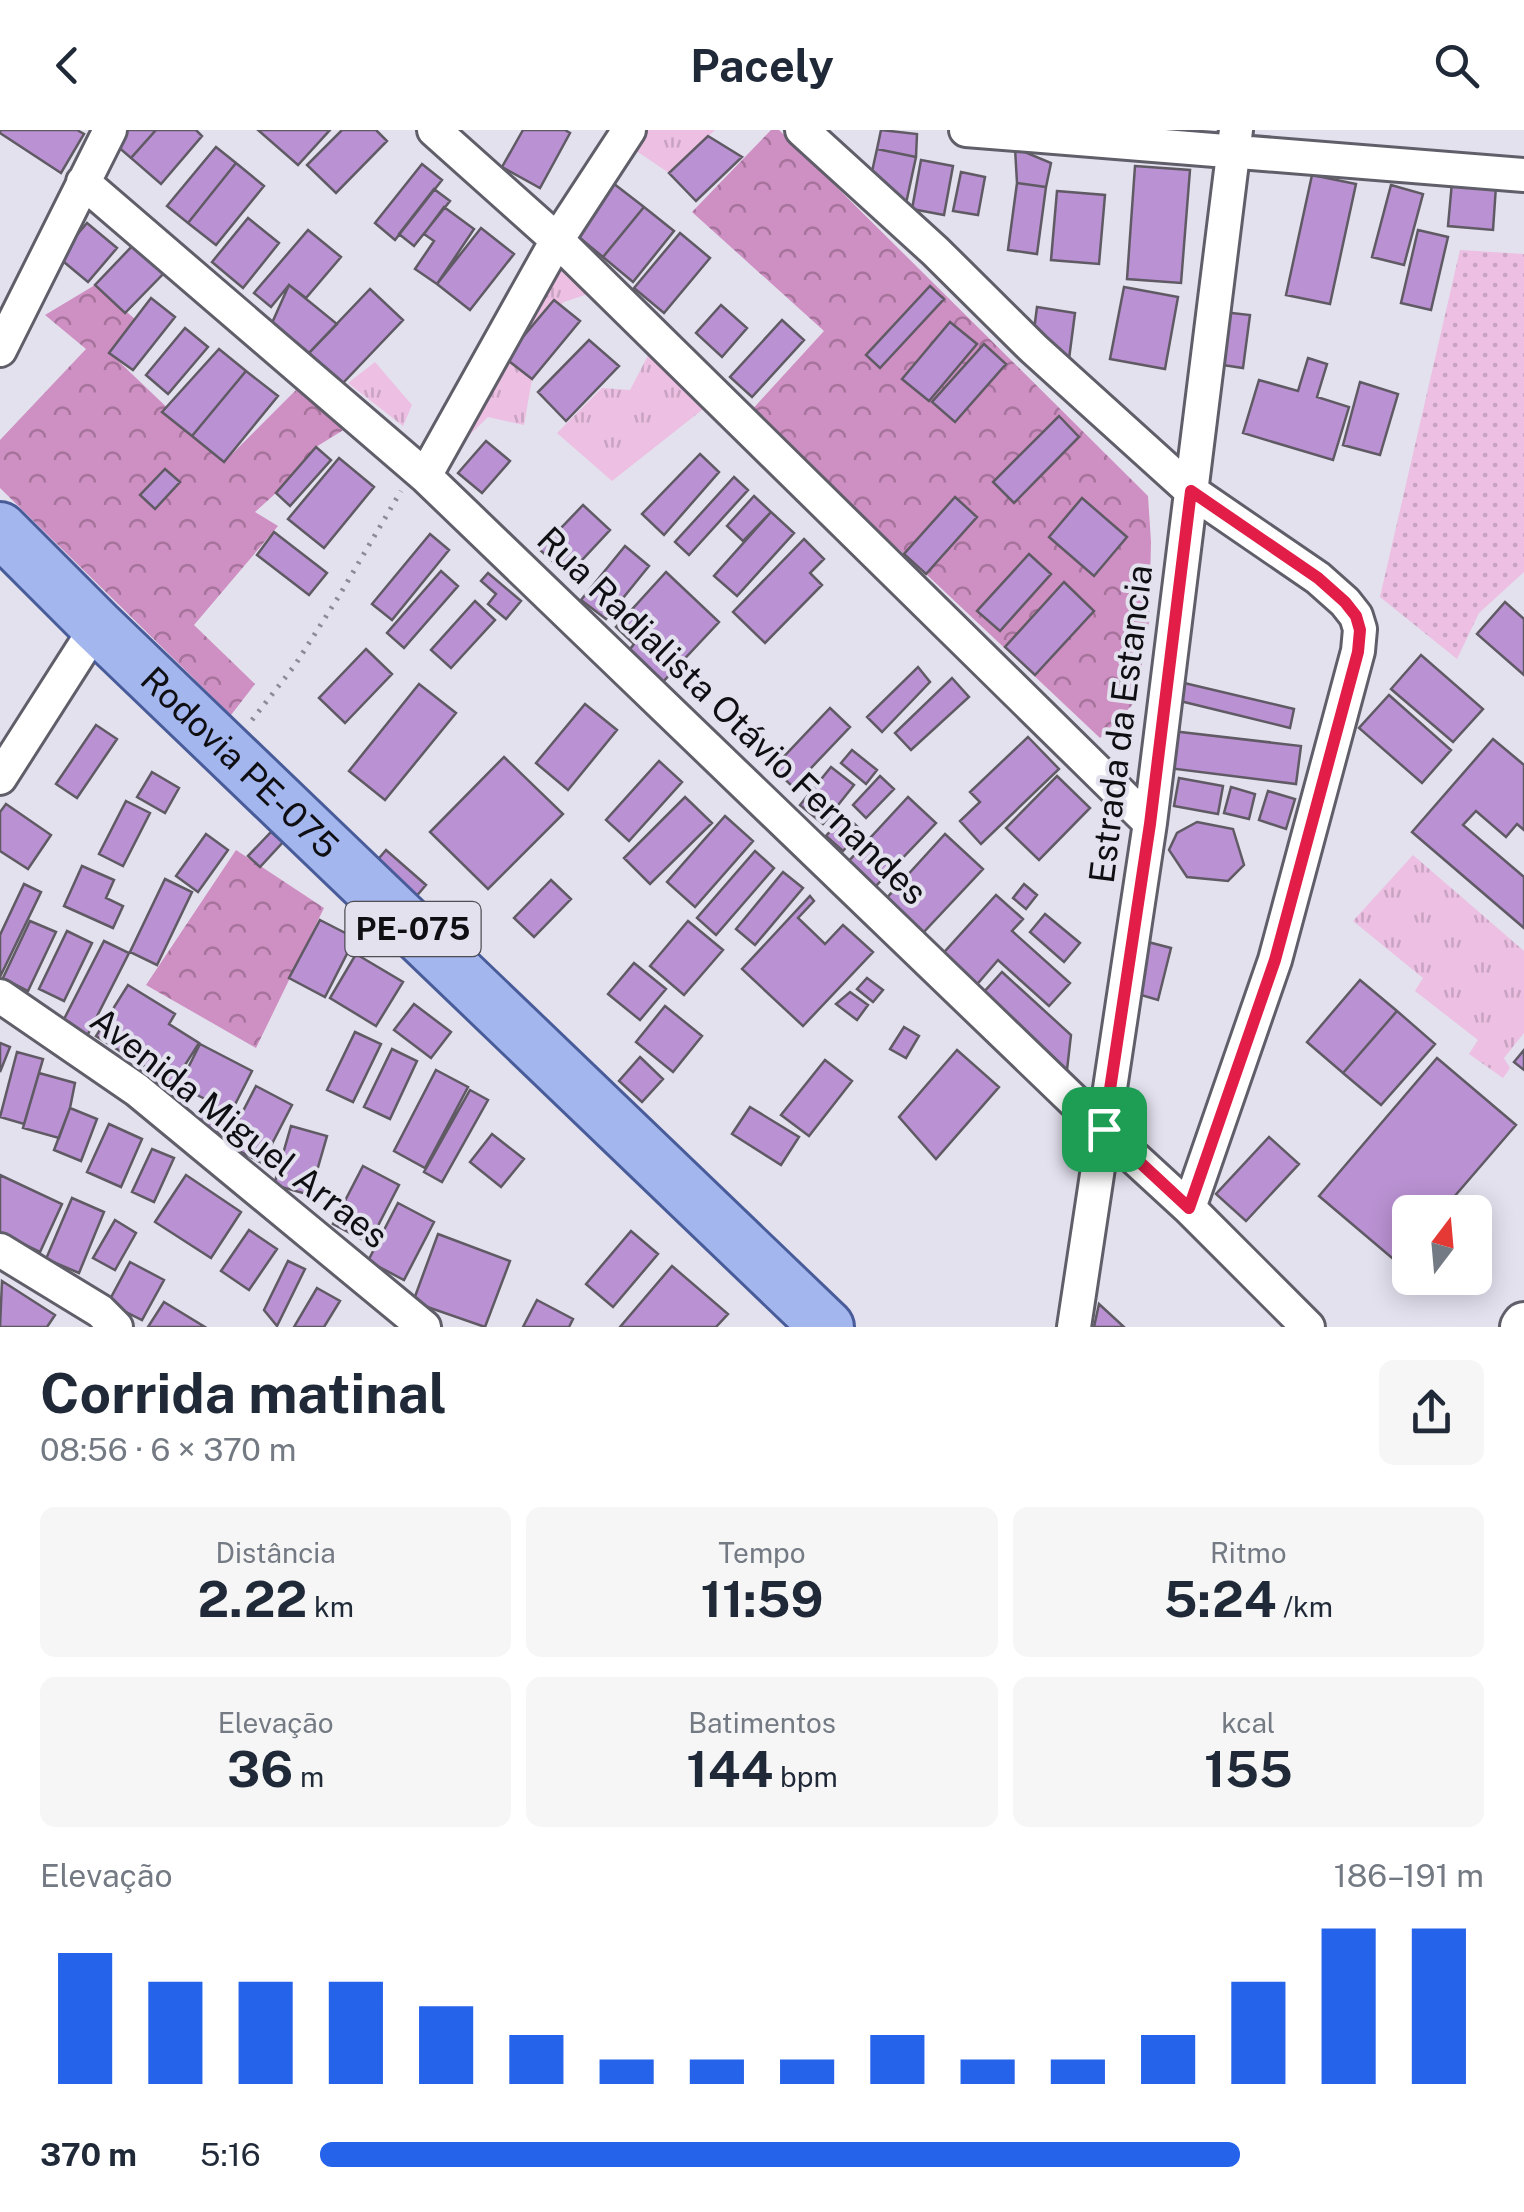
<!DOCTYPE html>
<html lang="pt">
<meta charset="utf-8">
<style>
body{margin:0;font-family:"Public Sans",sans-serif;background:#f6f6f7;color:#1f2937;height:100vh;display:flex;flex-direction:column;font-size:38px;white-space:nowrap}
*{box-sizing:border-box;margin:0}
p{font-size:32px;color:#747a83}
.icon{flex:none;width:55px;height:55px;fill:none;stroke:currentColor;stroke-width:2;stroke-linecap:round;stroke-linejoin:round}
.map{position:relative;height:1197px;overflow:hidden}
.panel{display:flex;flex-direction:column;background:#fff;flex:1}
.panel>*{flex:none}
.needle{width:65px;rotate:16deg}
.fabs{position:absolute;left:1392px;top:1065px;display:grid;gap:20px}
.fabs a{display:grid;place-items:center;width:100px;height:100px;border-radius:15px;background:#fff;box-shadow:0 5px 25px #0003;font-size:50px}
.pin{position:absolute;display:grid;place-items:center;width:85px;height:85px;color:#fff;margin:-42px;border-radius:20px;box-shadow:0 5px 15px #0006}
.round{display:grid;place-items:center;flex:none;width:105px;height:105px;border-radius:15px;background:#f6f6f7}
.headline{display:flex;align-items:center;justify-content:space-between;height:170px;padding:0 40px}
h1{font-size:55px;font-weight:700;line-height:75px}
.figures{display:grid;grid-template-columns:repeat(3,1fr);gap:15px;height:170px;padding:10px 40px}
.figures div{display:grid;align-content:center;border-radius:15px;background:#f6f6f7;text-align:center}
.figures b{font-size:50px;font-weight:700}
.figures small{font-size:28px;font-weight:400}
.figures p{font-size:28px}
.chart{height:280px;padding:20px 40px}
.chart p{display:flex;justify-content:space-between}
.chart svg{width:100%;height:180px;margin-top:10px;stroke:#2563eb;stroke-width:6}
ul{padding:0 40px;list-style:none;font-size:32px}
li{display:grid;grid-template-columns:160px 120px 1fr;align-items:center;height:75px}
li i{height:25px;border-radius:12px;background:#2563eb}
header{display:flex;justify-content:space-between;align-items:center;height:130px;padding:0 40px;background:#fff;font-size:45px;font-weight:700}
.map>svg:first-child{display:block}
</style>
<header><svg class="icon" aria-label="back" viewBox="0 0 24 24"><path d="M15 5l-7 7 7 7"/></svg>Pacely<svg class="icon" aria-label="search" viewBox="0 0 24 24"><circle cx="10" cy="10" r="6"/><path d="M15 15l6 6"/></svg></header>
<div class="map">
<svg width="1524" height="1197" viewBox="0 0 1524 1197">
<defs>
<pattern id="grass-tufts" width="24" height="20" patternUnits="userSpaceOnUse" patternTransform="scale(2.5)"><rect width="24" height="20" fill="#ecbfe3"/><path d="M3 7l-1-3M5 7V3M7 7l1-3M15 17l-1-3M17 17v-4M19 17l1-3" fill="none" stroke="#c9a3c2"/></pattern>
<pattern id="forest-crowns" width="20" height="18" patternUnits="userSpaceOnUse" patternTransform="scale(2.5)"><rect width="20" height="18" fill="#ce8fc2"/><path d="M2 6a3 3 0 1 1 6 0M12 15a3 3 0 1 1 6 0" fill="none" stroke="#a6739c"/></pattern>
<pattern id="park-dots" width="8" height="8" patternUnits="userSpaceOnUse" patternTransform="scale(2.5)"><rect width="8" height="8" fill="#ecbfe3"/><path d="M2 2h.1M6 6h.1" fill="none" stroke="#c9a3c2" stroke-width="1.8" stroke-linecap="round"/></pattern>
</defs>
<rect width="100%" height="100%" fill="#e3e1ee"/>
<path fill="url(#grass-tufts)" d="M639,0H715L669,43L629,16Z
M558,129L588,164L564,172L505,223L506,228L532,249L524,295L488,287L443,331Z
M652,218L707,276L612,351L557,303L602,258L630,260Z
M375,232L412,275L403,296L348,253Z
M1413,725L1524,821V903L1504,928L1510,938L1503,948L1469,924L1478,910L1415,861L1423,848L1353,791Z"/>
<path fill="url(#forest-crowns)" d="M771,0H779L1148,366L1151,412L1149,492L1136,571L1100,608L926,444L977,386L955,367L904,424L749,283L824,201L692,82Z
M95,155L135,189L110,223L224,332L303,253L345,299L316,317L276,363L255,382L278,396L194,495L255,554L231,585L0,358V310L86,219L45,185Z
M236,720L324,778L256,918L146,855Z"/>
<path fill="url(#park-dots)" d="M1460,120L1524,124V442L1479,483L1457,529L1380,467Z"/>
<path fill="#ba92d3" stroke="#605a64" stroke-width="2.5" d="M0,0H77L84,4L61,43L0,3Z
M117,0H156L131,28L109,9Z
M156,0H196L202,6L161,54L131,28Z
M258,0H330L298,35Z
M342,0H376L387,11L336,63L307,35Z
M523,0H565L570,3L540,58L502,37Z
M881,0L917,4L916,27L877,19Z
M708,6L742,27L696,71L669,43Z
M216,17L236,33L188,93L167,76Z
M1015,18L1051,33L1046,57L1017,53Z
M877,19L916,27L905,78L871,46Z
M921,30L953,36L944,85L912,79Z
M236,33L264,56L216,115L188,93Z
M422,34L442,50L395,110L375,93Z
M1135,36L1190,40L1181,153L1127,149Z
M961,42L985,47L978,85L953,81Z
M1312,45L1356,54L1330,174L1286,165Z
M609,50L644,77L603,127L569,99Z
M1452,52L1496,56L1493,100L1448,96Z
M1017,53L1046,57L1037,124L1008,120Z
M1391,55L1423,64L1404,135L1372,127Z
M434,59L450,71L414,116L399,104Z
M1057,61L1105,65L1099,134L1051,130Z
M444,77L474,99L437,154L415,139L434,111L424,104Z
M644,77L674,101L633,152L603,127Z
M248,88L279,113L243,158L212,132Z
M87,93L117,118L88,152L58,127Z
M481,98L514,124L470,180L437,154Z
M308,100L341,127L306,168L289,155L271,177L254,163Z
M1418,100L1448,107L1431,180L1401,173Z
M680,103L710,128L664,183L634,158Z
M136,112L166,141L125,183L95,155Z
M289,155L337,194L309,223L272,193Z
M930,156L944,169L880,238L866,225Z
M1124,157L1178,167L1165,239L1110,229Z
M370,159L403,190L342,254L309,223Z
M151,168L175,187L133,240L109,223Z
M554,170L580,191L532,249L505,228Z
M721,175L747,198L722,227L696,203Z
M1037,177L1075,183L1069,229L1034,200Z
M1223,182L1250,185L1243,238L1216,234Z
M782,190L804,210L752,267L730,247Z
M950,192L977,214L929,271L902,249Z
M185,198L208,217L168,264L146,245Z
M589,210L619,236L566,291L538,262Z
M984,214L1006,234L955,292L932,272Z
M219,219L246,241L192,306L162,282Z
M1308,228L1327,234L1317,267L1349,277L1333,330L1243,303L1259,250L1298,261Z
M246,241L278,266L224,332L192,306Z
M1360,252L1398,264L1380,325L1343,315Z
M1059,286L1079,307L1014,373L993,352Z
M486,311L510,331L482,363L458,343Z
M316,317L331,330L290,376L276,363Z
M700,324L719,342L664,405L642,384Z
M339,328L374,357L324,418L288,389Z
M165,339L180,352L155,379L140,365Z
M734,347L748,360L689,425L675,412Z
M754,366L771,382L743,411L727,396Z
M955,367L977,387L926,444L904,424Z
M1082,368L1127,407L1094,446L1049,407Z
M583,375L610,400L568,445L540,420Z
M771,382L794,403L737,466L714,446Z
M274,402L327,443L309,465L257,425Z
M430,404L449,420L392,490L372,474Z
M804,409L824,429L810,443L822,455L765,513L733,482Z
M625,416L649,436L606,489L581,470Z
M1029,424L1051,444L1000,501L977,481Z
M441,441L458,456L404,518L387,503Z
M666,442L719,492L660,555L626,524L634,514L616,497Z
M488,443L521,471L506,489L488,474L496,464L481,451Z
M1064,452L1094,481L1035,545L1005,517Z
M475,471L495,490L451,538L431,520Z
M1505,472L1524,489V545L1477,504Z
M366,519L392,544L345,593L319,568Z
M1421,525L1483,579L1453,612L1391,559Z
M918,537L930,552L882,602L867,587Z
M952,548L969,567L911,620L895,603Z
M1180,552L1294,579L1290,598L1176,570Z
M419,554L456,583L385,670L349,641Z
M1389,565L1451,620L1422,653L1359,598Z
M585,574L617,600L568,660L536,633Z
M830,578L850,597L793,657L773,638Z
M96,595L117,609L77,668L56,654Z
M1172,601L1301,616L1296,654L1168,638Z
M1028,607L1059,639L981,714L960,691L980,672L970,662Z
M1493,609L1524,635V700L1517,694L1506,707L1476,681L1463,695L1524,747V798L1412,702Z
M852,620L877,640L866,654L841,633Z
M504,627L563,684L488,759L430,702Z
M659,631L682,652L629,711L606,690Z
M831,637L854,655L823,694L800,675Z
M152,642L179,658L165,683L137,667Z
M880,646L894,659L866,688L853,675Z
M1057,646L1090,678L1039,730L1006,698Z
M1179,648L1223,656L1218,684L1174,676Z
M1231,657L1255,664L1249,689L1224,683Z
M1268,661L1295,669L1286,699L1259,690Z
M685,667L712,693L650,754L624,728Z
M908,667L936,693L873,759L847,733Z
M126,671L150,683L123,736L99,724Z
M6,674L51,705L28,739L0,721V682Z
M845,685L861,700L843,721L826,706Z
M725,686L753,711L695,777L667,752Z
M1197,692L1233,699L1244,735L1228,751L1187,747L1169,720L1177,703Z
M271,702L283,712L260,737L248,726Z
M206,704L228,720L198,762L176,746Z
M945,704L983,739L921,805L884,771Z
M386,720L426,755L414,769L374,734Z
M755,721L774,738L716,805L697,788Z
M82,736L114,750L106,768L123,776L113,798L64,776Z
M783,742L803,758L755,815L736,799Z
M165,749L192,762L157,835L130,822Z
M551,750L571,769L534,807L514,788Z
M24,754L41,762L0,847V805Z
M1024,754L1037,765L1026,779L1013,768Z
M996,765L1023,789L1012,801L1070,853L1049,876L998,830L973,859L938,829Z
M810,766L814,771L798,788L825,814L843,795L873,822L803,896L742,839Z
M1045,784L1080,813L1064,832L1030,802Z
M320,790L355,808L325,867L289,848Z
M30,791L56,802L28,861L3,848Z
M688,791L723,820L684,865L650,836Z
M67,801L92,813L64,871L39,859Z
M104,811L129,823L86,908L61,895Z
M1148,812L1171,818L1158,870L1134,863Z
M356,824L403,852L376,896L330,868Z
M634,833L666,859L640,890L608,864Z
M1002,842L1071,905L1067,940L983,863Z
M867,848L883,860L873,872L857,859Z
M1360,850L1397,881L1343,943L1307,912Z
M128,855L175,884L169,894L199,913L173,954L96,906Z
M850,862L868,875L857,890L836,874Z
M414,874L451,902L431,928L394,900Z
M665,876L702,906L673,942L636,912Z
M1397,881L1435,914L1381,975L1343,943Z
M904,897L919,906L906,928L890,919Z
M355,902L381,914L353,972L327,960Z
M0,913L10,917L0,942Z
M200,914L252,941L220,1004L193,991L205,969L179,956Z
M392,919L417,931L390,989L364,977Z
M957,920L999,957L936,1029L899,987Z
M1524,920V940L1514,932Z
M17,922L43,929L24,994L0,987Z
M640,927L663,949L642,972L619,951Z
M1437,928L1516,995L1441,1082H1410V1119L1398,1133L1319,1066Z
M825,930L852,951L809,1006L781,985Z
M436,940L468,957L425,1038L394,1021Z
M39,943L75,953L70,978L59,1008L23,998Z
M256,956L292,975L262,1033L226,1014Z
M470,960L488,970L442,1052L424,1042Z
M750,977L799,1007L781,1035L732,1004Z
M70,978L97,989L81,1031L54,1020Z
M109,994L142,1009L121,1057L87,1042Z
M291,996L327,1006L310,1065L274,1055Z
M492,1004L524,1029L501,1057L470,1032Z
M1269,1007L1299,1034L1246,1091L1216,1064Z
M152,1019L174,1028L154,1072L132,1062Z
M363,1036L399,1055L369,1113L333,1094Z
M0,1045L62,1074L40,1122L0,1103Z
M186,1045L241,1082L211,1128L155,1092Z
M72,1068L104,1082L79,1143L46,1129Z
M398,1073L434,1092L404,1150L368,1131Z
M115,1090L136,1103L115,1140L93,1128Z
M249,1100L277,1119L249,1160L221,1141Z
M631,1101L658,1124L613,1177L586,1154Z
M438,1104L510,1131L485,1197L413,1172Z
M288,1131L305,1139L277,1196L264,1180Z
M130,1132L164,1150L142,1190L108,1173Z
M672,1136L728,1184L716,1197H620Z
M2,1151L55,1185L47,1197H0Z
M317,1158L340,1171L324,1197H294Z
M537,1170L573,1189L569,1197H523Z
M164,1172L205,1197H148Z
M1099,1174L1124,1197H1094Z"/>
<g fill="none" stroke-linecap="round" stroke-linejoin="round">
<defs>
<path id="minor" d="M434,0L557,110L1150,693
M802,0L935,121L1034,219L1191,361L1318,448L1345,472L1356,486L1360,499L1358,521L1275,830L1189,1078
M966,0L1524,45
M83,52L425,346L1103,999L1189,1078L1308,1197
M0,220L110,0
M425,346L557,110L629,0
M0,648L97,496
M0,866L137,960L424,1197
M0,1120L100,1181L116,1197
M1074,1197L1150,693L1236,0"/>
<path id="tertiary" d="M1522,1197L1524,1194"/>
<g id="primary">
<path id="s1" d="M0,399L97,496L827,1197"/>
</g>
</defs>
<use href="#minor" stroke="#605e69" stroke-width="38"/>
<use href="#tertiary" stroke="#605e69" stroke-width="48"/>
<use href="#primary" stroke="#495c9a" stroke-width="58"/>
<path stroke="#8c8b95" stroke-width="5" stroke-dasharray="2.5 8" stroke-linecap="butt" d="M252,590L295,535L339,466L401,361"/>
<use href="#minor" stroke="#fff" stroke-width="32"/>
<use href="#tertiary" stroke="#fff" stroke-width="42"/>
<use href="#primary" stroke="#a4b6ee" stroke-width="52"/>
</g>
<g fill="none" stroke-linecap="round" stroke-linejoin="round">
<defs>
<path id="route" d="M1191,361L1318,448L1345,472L1356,486L1360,500L1358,522L1275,830L1189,1078L1104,999L1150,694Z"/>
</defs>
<use href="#route" stroke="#fff" stroke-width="20"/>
<use href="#route" stroke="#e11d48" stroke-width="12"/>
</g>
<g text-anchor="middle" stroke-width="8" stroke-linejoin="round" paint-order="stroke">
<rect fill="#e3e1ee" stroke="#4f4e55" stroke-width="2.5" x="345.5" y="772" width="135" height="54" rx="8"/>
<g font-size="32" font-weight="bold" fill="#0f0f13">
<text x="413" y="810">PE-075</text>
</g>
<g font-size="35" fill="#0f0f13" stroke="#e3e1ee">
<text transform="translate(732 586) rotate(44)" y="12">Rua Radialista Otávio Fernandes</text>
<text transform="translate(1121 594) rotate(-83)" y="12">Estrada da Estancia</text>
<text dy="12" stroke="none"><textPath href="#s1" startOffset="335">Rodovia PE-075</textPath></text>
<text transform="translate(239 998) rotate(38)" y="12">Avenida Miguel Arraes</text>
</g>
</g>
</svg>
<div class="fabs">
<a><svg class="needle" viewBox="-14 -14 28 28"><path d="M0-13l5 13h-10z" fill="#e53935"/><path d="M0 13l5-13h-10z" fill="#747a83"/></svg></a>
</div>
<div class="pin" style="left:1104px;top:999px;background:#1e9e55"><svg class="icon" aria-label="arrive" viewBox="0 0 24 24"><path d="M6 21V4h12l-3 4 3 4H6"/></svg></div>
</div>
<section class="panel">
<div class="headline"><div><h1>Corrida matinal</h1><p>08:56 · 6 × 370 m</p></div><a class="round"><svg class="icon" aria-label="share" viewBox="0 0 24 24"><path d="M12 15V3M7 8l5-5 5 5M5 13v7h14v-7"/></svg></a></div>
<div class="figures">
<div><p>Distância</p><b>2.22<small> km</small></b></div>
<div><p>Tempo</p><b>11:59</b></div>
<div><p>Ritmo</p><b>5:24<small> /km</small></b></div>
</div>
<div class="figures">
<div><p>Elevação</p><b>36<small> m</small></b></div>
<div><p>Batimentos</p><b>144<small> bpm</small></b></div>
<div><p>kcal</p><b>155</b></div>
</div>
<div class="chart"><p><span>Elevação</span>186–191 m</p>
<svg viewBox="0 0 160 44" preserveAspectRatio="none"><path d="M5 44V12M15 44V19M25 44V19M35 44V19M45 44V25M55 44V32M65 44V38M75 44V38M85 44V38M95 44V32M105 44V38M115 44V38M125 44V32M135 44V19M145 44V6M155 44V6"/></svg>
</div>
<ul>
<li><b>370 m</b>5:16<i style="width:79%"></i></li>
</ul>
</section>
